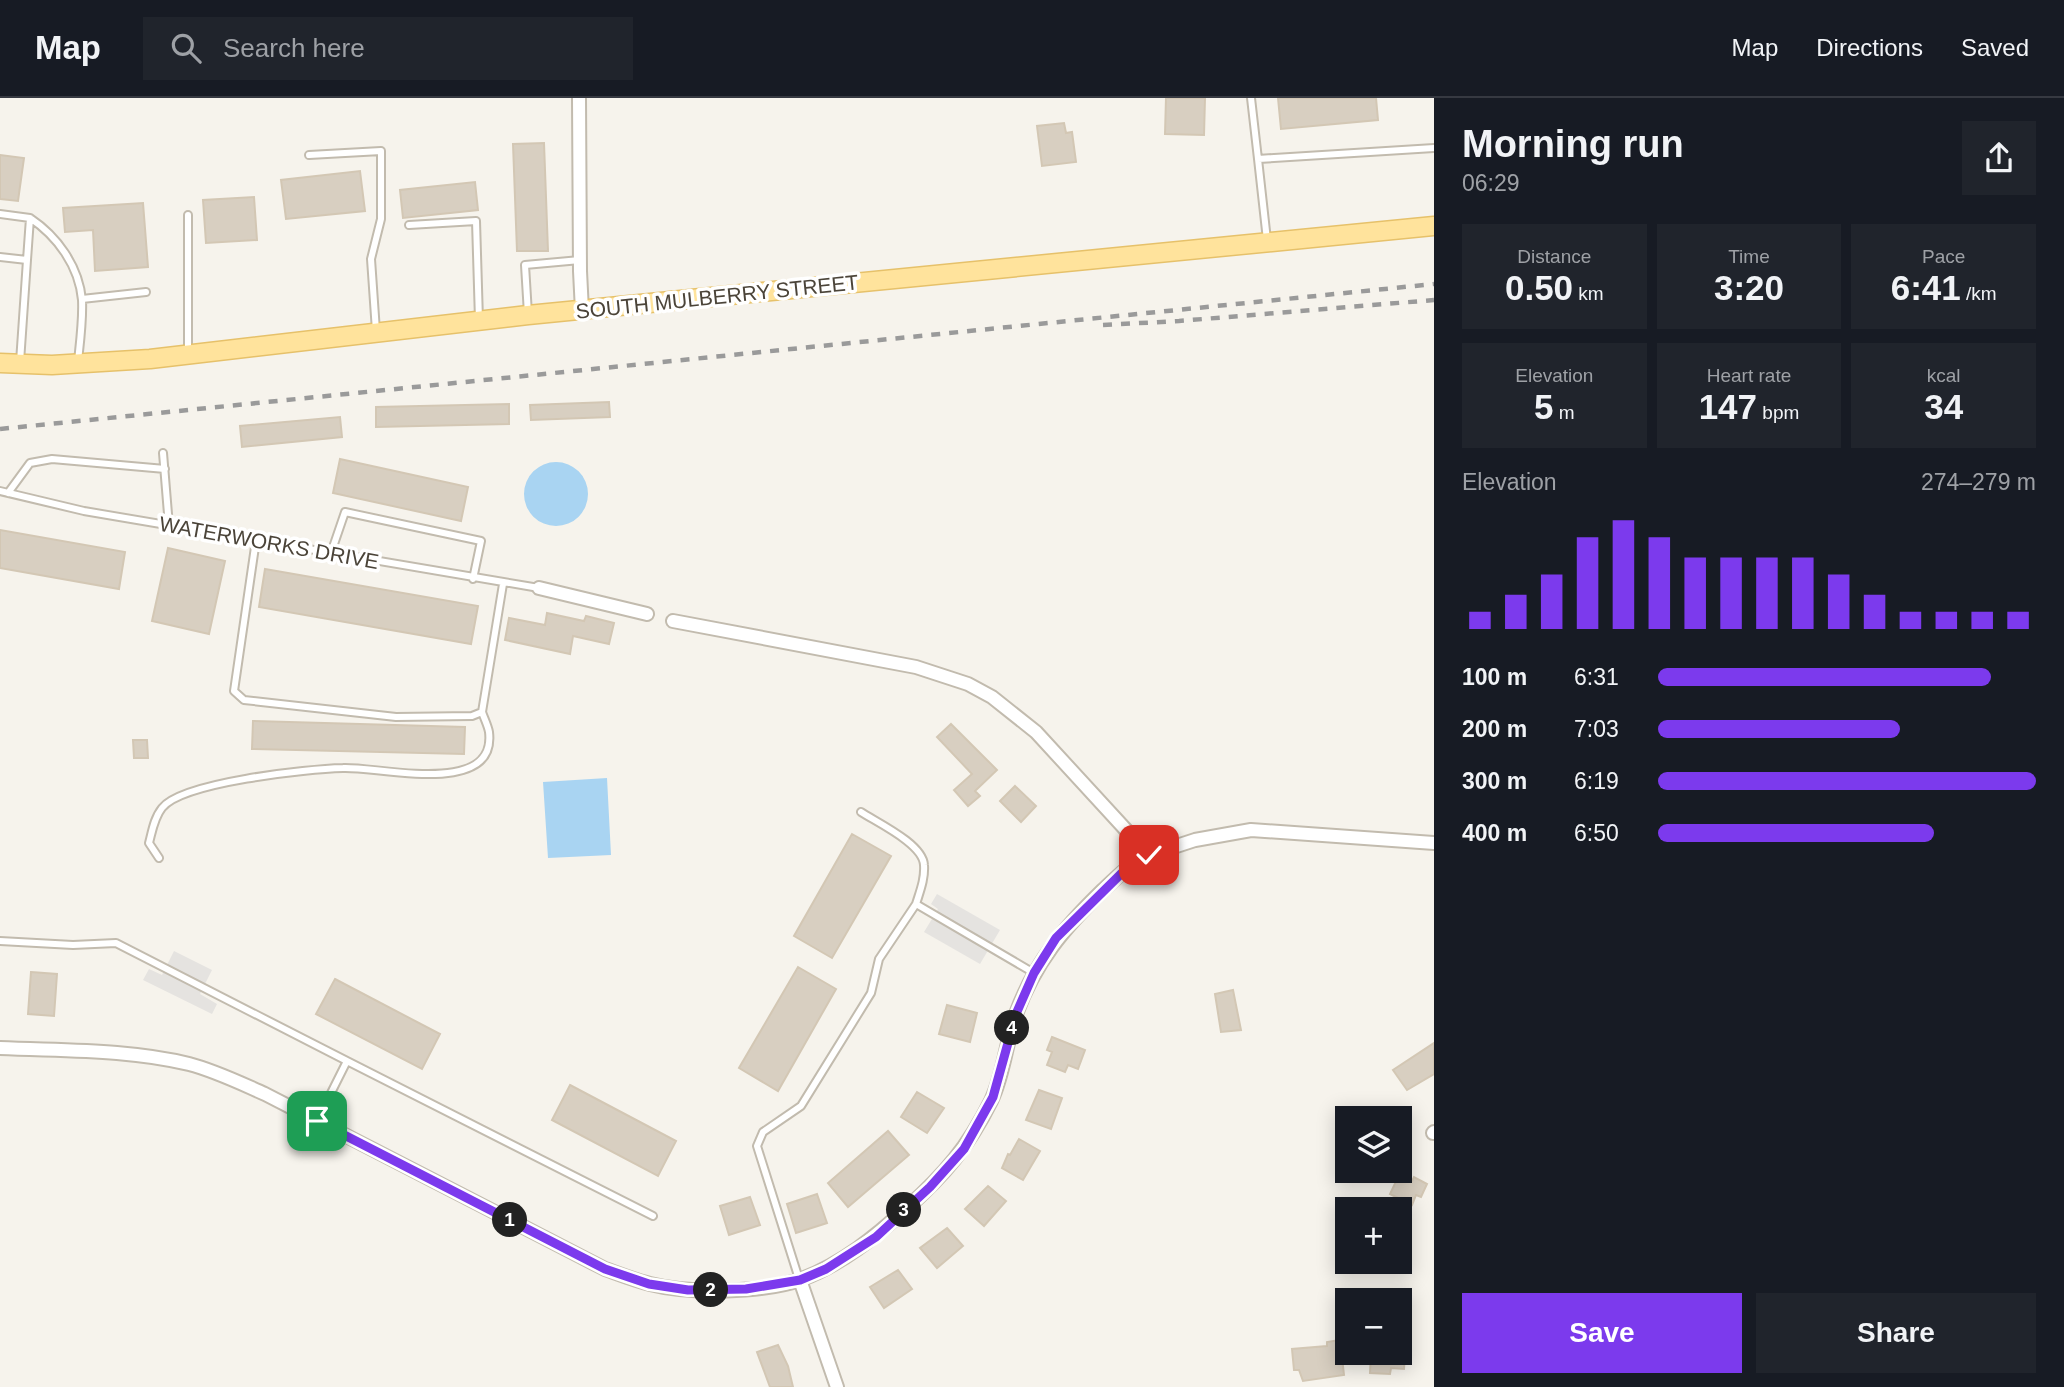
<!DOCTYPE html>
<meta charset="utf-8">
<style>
body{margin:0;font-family:Arial,sans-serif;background:#20242c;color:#f1f3f6;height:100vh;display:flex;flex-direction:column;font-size:26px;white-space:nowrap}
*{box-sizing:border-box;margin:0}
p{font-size:23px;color:#9ea1a6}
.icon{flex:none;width:38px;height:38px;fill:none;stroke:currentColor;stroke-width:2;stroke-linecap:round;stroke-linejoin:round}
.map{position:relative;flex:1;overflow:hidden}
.panel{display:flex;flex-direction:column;background:#171b24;width:630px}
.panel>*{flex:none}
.fabs{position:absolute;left:1335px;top:1008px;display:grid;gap:14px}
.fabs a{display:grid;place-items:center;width:77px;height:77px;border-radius:0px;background:#171b24;box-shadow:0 4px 18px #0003;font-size:35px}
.pin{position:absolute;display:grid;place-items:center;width:60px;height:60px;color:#fff;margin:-30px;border-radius:14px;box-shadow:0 4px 10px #0006}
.km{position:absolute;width:35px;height:35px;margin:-18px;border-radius:50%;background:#222;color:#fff;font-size:19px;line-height:35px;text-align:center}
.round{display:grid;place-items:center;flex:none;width:74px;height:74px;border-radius:0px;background:#20242c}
.headline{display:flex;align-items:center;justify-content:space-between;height:119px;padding:0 28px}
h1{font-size:38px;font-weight:700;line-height:52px}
.stats{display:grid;grid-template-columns:repeat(3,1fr);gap:10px;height:119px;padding:7px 28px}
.stats div{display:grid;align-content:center;border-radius:0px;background:#20242c;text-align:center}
.stats b{font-size:35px;font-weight:700}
.stats small{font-size:19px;font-weight:400}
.stats p{font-size:19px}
.chart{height:196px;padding:14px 28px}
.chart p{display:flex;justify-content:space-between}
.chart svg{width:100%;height:126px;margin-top:7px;stroke:#7c3aed;stroke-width:6}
.primary-button{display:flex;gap:14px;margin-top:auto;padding:14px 28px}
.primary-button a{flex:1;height:80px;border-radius:0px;background:#7c3aed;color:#fff;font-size:28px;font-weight:700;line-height:80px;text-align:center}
.primary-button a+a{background:#20242c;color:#f1f3f6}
ul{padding:0 28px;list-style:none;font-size:23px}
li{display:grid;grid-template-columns:112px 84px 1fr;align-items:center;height:52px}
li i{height:18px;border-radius:9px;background:#7c3aed}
header{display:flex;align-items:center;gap:42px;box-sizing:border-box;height:98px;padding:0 35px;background:#171b24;border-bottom:2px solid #363941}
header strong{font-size:33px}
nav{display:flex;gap:38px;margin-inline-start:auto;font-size:24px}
.search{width:490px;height:63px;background:#20242c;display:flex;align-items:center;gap:18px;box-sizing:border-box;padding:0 24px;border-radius:0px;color:#9ea1a6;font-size:26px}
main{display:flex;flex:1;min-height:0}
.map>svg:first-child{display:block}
</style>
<header>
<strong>Map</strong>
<div class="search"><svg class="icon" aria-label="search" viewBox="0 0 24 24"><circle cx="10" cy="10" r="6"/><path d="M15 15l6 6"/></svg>Search here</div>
<nav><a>Map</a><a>Directions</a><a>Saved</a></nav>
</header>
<main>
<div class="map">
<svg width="1434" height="1289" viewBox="0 0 1434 1289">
<rect width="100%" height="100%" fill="#f6f3ec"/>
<path fill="#e5e3e0" d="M937,796L1000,832L980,866L924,834L938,811L931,806Z
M174,853L212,872L200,896L217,906L212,916L143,882L149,871L162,877Z"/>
<path fill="#a9d4f2" d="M524 396a32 32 0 1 1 64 0a32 32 0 1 1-64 0Z
M607,680L611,757L548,760L543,684Z"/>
<path fill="#d8cfc1" stroke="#d3c7b4" stroke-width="2" d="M1166,0H1205L1204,37L1165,36Z
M1278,0H1376L1378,22L1281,31Z
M1064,25L1066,35L1072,34L1076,64L1042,68L1037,28Z
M544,45L548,153H517L513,46Z
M0,57L24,60L18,103L0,101Z
M360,73L365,113L286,121L281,82Z
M475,84L478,112L403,120L400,92Z
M254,99L257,142L206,145L203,102Z
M143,105L148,169L95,173L93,132L65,134L63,110Z
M609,304L610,319L531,322L530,307Z
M509,306V326L376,329V309Z
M340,319L342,339L242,349L240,328Z
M340,361L468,389L461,423L333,395Z
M0,432L125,454L119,491L0,470Z
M168,450L225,463L209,536L152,523Z
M265,471L478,508L471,546L259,509Z
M547,515L584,523L586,518L614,525L609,546L573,538L570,556L505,542L509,520L545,527Z
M253,623L465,629L464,656L252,651Z
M951,626L997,672L975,693L980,698L968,708L954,692L972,676L937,639Z
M133,642H147L148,660H134Z
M1015,688L1036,708L1021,724L1000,703Z
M852,736L891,758L832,860L794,838Z
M798,869L836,891L778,993L739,970Z
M31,874L57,876L54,918L28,916Z
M335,881L440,936L422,971L316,916Z
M1233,892L1241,932L1221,934L1215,896Z
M947,907L977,915L970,944L939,936Z
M1052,939L1085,952L1078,971L1068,967L1065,974L1047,967L1052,954L1047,952Z
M1434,945V976L1407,992L1393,972Z
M570,987L676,1043L658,1078L552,1022Z
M1039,992L1062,1000L1051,1031L1026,1022Z
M917,994L944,1010L927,1035L901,1019Z
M888,1033L909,1057L848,1109L828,1085Z
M1019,1041L1040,1053L1023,1082L1002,1070L1008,1056L1010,1057Z
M1399,1077L1412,1083L1414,1079L1427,1086L1421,1099L1416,1097L1412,1107L1390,1096Z
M988,1088L1006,1103L984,1128L965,1111Z
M817,1096L827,1125L796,1135L787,1106Z
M750,1099L760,1127L729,1137L720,1108Z
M947,1130L963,1148L937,1170L920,1150Z
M898,1172L912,1191L884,1210L870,1189Z
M1340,1242L1344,1277L1303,1283L1299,1272H1294L1292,1251L1327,1248V1244Z
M778,1247L788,1268L793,1289H770L757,1254Z
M1371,1255H1405L1404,1271L1391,1270L1390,1276L1370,1275Z"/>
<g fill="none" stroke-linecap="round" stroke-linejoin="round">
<defs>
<path id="lane" d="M1251,0L1258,61L1434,50
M309,57L381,53V121L371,161L376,233
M1258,61L1267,142
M0,116L30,120
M188,117V254
M409,127L476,123L479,222
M0,159L27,162L20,264
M27,162L30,120C57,138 79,168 82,202C83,222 80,244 78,263
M82,201L146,194
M528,216L525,167L580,162
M163,355L169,428
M0,393L84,413L539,490
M8,395L30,365L52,361L165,371
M256,442L234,593L244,602L396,619L472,618L482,614L503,486
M331,455L345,414L481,443L473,481
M861,714C878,725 923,746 924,767C925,781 920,793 916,806L1034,875
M159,760L149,745C152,734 154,720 162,710C182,684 308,671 343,670C377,668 497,700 489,634C488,628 484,620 482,614
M0,843L73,847L116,845L347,963
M317,1023L347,963L653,1118
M799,1181L757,1048L763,1034L801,1008L871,895L879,861L916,806"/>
<path id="street" d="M579,0L580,173L582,213
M539,490L647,516
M673,523L916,569L968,586L992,599L1036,634L1149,757L1195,742L1251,732L1434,745
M0,950C63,953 128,951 189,966C216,973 240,985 265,996L605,1171C619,1176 634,1182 650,1186C689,1196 764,1195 802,1181C842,1166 875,1139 907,1110C945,1076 968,1049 991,1003C1004,976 1006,944 1016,916C1035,864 1064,830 1103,792C1118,778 1130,766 1149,757
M1433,1035L1434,1034
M800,1182L837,1289"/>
<path id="primary" d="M0,265L52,267L150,261L528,217L1434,128"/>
</defs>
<use href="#lane" stroke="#c2bbae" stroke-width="10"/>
<use href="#street" stroke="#c2bbae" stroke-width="16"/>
<use href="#primary" stroke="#e6c16a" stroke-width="21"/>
<use href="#lane" stroke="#fff" stroke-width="6"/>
<use href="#street" stroke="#fff" stroke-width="12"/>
<use href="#primary" stroke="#ffe39c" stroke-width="18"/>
<path stroke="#9a9a9a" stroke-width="4.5" stroke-dasharray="9 9" stroke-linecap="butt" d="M1103,227L1179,223L1434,202
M0,331L1434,186"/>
</g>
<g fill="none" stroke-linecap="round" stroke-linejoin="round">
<defs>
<path id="route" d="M317,1023L605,1171L649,1186L688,1192L746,1191L800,1182L826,1171L876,1139L930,1089L964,1051L993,999L1016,916L1034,875L1056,840L1132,765L1149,757"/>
</defs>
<use href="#route" stroke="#fff" stroke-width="14"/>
<use href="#route" stroke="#7c3aed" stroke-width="9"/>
</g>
<g text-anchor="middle" stroke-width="7" stroke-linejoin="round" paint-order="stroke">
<g font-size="21" fill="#4b4439" stroke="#fff">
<text transform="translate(717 199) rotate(-6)" y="7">SOUTH MULBERRY STREET</text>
<text transform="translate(269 445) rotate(10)" y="7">WATERWORKS DRIVE</text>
</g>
</g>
</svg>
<div class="fabs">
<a><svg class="icon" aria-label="layers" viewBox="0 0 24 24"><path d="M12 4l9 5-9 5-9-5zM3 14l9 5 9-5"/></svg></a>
<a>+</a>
<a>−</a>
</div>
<div class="pin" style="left:317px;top:1023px;background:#1e9e55"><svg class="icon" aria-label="arrive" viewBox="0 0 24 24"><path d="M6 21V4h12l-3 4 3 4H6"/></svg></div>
<div class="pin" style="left:1149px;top:757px;background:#d93025"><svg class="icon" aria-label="check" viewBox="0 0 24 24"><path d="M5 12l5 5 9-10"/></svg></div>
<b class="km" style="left:510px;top:1122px">1</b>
<b class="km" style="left:711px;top:1192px">2</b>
<b class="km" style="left:904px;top:1112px">3</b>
<b class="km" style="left:1012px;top:930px">4</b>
</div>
<section class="panel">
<div class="headline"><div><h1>Morning run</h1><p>06:29</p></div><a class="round"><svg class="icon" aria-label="share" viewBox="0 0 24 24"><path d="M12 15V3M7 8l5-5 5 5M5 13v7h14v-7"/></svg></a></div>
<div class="stats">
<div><p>Distance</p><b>0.50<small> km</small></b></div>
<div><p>Time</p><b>3:20</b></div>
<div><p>Pace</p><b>6:41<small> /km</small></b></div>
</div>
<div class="stats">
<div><p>Elevation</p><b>5<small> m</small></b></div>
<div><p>Heart rate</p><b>147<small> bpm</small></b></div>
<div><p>kcal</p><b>34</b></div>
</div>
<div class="chart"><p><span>Elevation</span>274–279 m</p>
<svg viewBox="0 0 160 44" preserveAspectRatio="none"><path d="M5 44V38M15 44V32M25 44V25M35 44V12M45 44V6M55 44V12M65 44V19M75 44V19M85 44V19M95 44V19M105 44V25M115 44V32M125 44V38M135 44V38M145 44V38M155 44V38"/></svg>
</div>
<ul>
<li><b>100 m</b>6:31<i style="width:88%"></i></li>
<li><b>200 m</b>7:03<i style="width:64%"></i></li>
<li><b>300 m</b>6:19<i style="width:100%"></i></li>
<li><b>400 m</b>6:50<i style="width:73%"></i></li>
</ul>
<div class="primary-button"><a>Save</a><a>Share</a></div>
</section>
</main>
